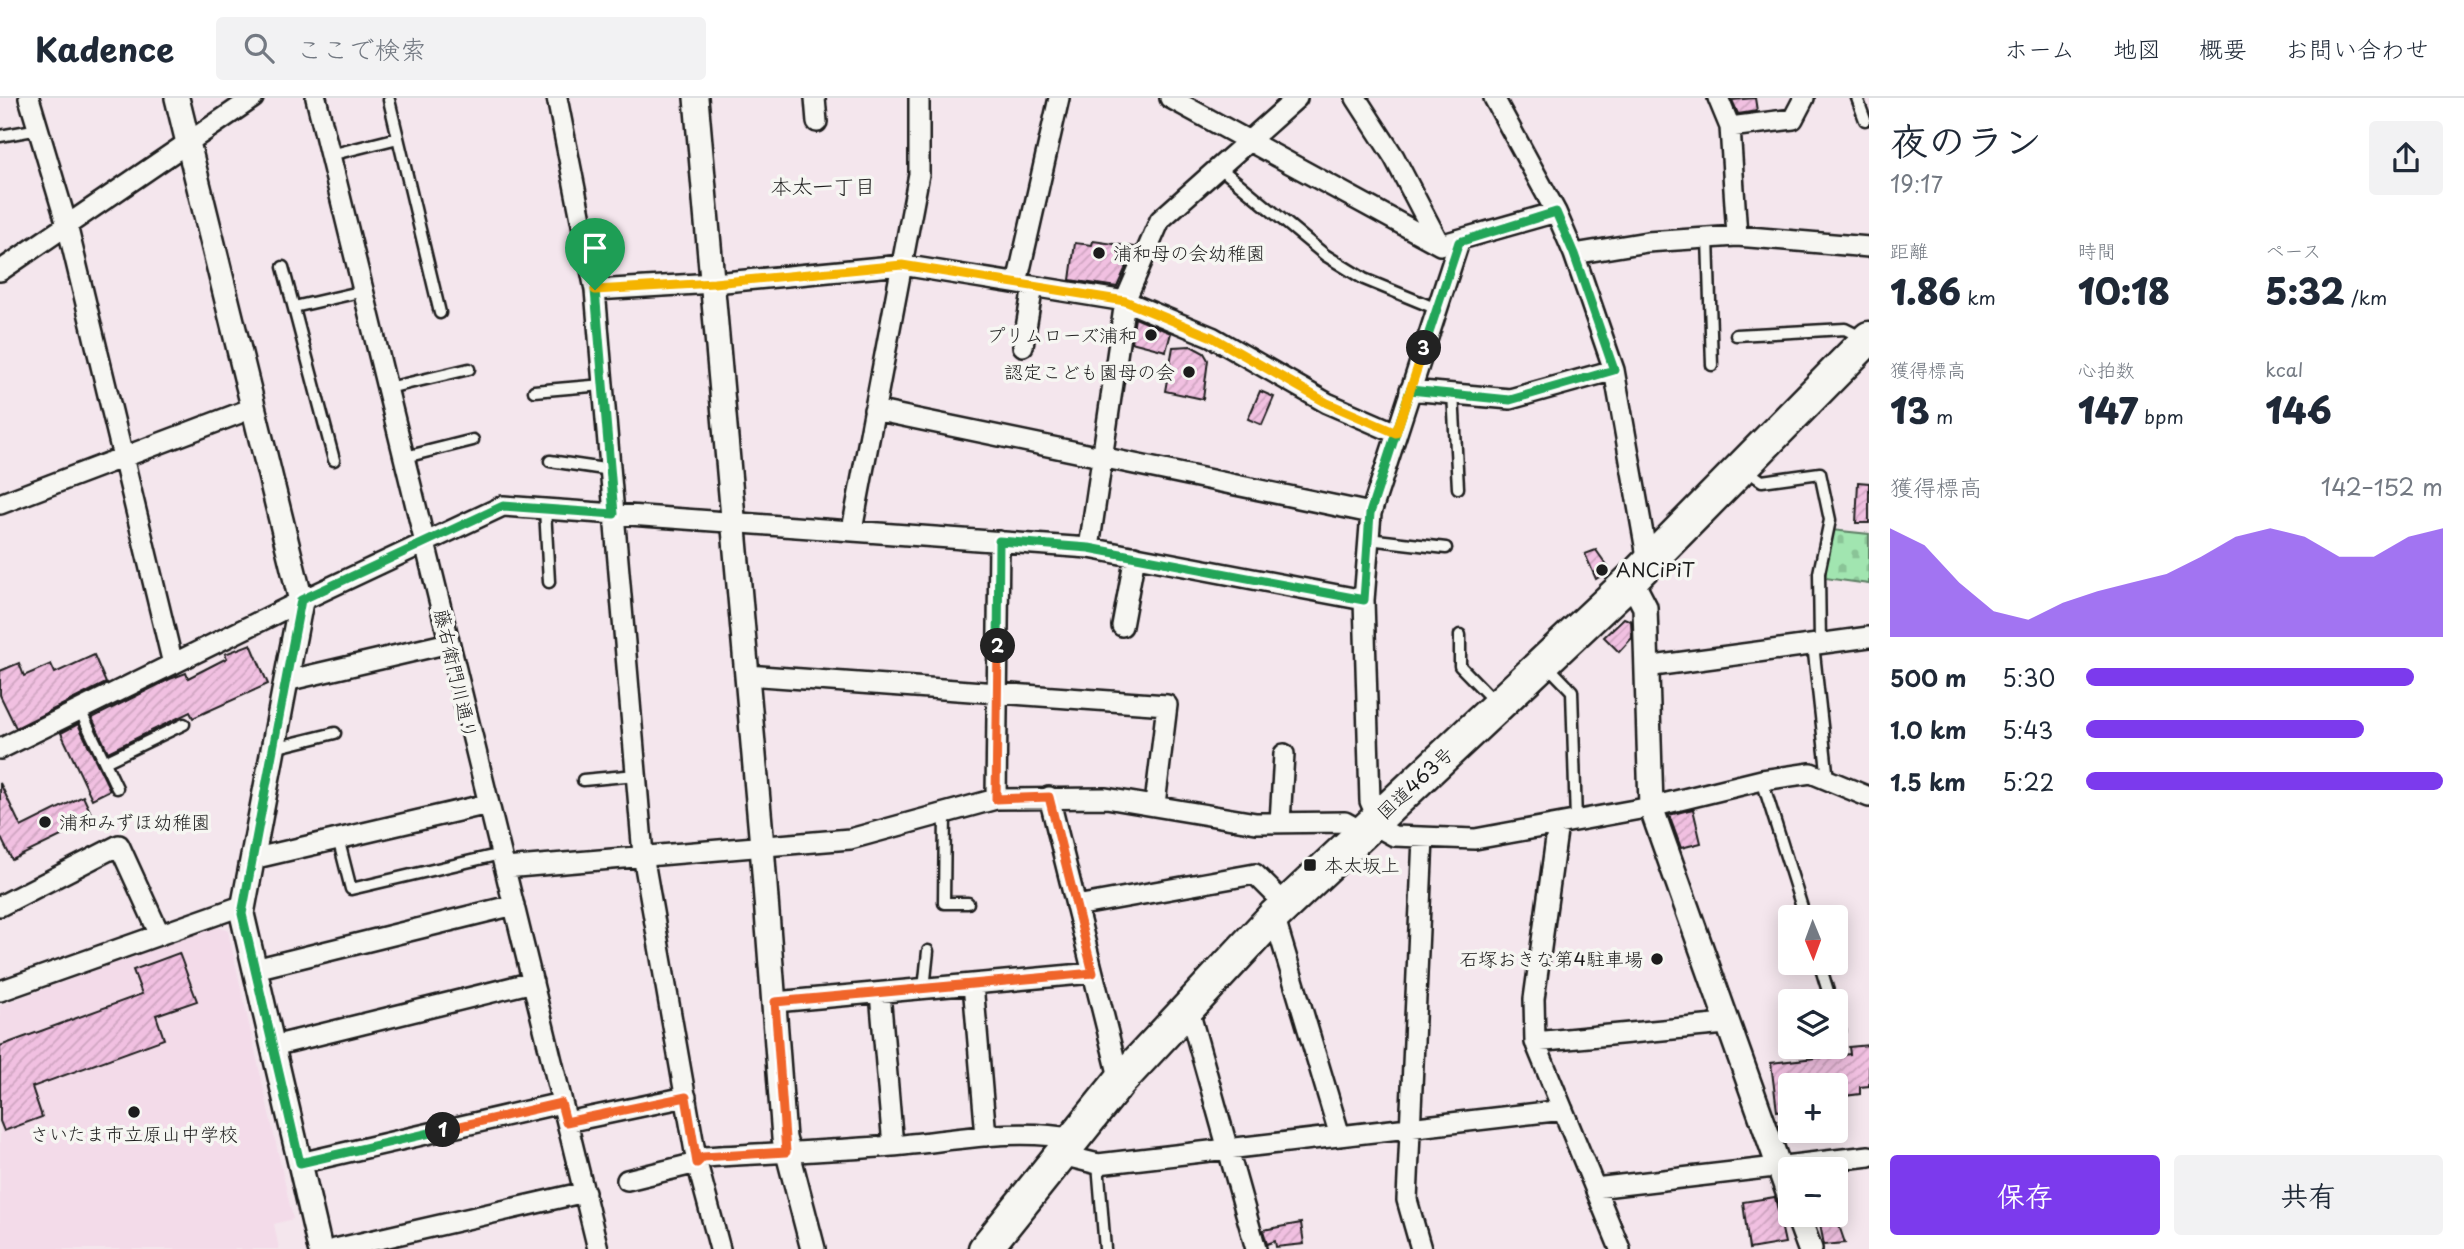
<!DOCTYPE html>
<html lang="ja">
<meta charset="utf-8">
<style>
body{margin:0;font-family:"Playpen Sans","Klee One",sans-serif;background:#f2f2f3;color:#1f2937;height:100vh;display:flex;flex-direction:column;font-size:26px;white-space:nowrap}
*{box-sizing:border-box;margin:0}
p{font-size:23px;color:#747a83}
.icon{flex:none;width:38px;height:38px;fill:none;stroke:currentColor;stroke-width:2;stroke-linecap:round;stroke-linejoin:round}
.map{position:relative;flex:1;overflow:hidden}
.side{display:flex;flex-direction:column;background:#fff;width:595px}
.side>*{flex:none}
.needle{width:46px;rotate:179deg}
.fabs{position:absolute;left:1778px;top:807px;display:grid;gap:14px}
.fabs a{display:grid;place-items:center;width:70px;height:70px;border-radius:7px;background:#fff;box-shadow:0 4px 18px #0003;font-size:35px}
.pin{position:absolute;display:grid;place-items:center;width:60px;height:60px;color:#fff;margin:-72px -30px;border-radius:50% 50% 50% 0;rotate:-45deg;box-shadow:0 0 7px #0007}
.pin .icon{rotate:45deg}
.km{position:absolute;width:35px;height:35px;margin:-18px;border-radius:50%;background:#222;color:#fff;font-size:19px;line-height:35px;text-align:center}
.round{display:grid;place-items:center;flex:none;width:74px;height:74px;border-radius:7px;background:#f2f2f3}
.summary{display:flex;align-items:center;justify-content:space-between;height:119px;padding:0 21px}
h1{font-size:38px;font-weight:800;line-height:52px}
.metrics{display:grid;grid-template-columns:repeat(3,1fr);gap:10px;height:119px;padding:7px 21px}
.metrics div{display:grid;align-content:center}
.metrics b{font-size:35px;font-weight:800}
.metrics small{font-size:19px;font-weight:400}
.metrics p{font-size:19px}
.chart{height:196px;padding:14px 21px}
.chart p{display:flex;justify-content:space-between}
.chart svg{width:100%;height:126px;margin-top:7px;fill:#7c3aed;opacity:.7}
.cta{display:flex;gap:14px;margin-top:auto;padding:14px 21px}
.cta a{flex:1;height:80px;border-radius:7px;background:#7c3aed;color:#fff;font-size:28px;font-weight:800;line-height:80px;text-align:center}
.cta a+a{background:#f2f2f3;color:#1f2937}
ul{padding:0 21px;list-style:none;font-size:23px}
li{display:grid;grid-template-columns:112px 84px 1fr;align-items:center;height:52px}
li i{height:18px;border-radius:9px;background:#7c3aed}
header{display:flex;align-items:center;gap:42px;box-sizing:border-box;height:98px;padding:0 35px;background:#fff;border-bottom:2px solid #e0e1e3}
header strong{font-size:33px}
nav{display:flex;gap:38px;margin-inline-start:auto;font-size:24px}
.search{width:490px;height:63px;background:#f2f2f3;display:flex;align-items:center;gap:18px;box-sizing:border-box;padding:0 24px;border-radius:7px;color:#747a83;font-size:26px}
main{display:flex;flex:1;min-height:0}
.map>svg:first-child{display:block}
</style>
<header>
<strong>Kadence</strong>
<div class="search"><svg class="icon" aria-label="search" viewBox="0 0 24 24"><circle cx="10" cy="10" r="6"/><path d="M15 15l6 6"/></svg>ここで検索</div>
<nav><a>ホーム</a><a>地図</a><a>概要</a><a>お問い合わせ</a></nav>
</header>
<main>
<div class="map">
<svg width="1869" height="1151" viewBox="0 0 1869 1151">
<defs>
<pattern id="cemetery-stones" width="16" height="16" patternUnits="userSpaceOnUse" patternTransform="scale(1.75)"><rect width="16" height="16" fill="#a1e5b0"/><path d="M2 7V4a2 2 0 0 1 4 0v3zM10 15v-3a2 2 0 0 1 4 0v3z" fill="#8ac497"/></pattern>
<pattern id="building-hatch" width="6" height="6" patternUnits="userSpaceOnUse" patternTransform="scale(1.75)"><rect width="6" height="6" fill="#f1c0e1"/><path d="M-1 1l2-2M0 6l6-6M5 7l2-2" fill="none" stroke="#cea4c0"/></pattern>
</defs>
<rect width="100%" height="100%" fill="#f4e6ed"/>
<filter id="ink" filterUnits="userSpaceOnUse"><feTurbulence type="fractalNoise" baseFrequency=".0143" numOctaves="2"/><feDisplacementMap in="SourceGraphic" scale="14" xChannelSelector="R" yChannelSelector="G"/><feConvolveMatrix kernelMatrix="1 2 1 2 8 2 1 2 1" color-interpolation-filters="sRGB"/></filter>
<g filter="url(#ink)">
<path fill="#f3dbe9" d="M217,828L228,833L293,1121L274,1126L279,1151H0V907Z"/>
<path fill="url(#cemetery-stones)" stroke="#5e8066" stroke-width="2" d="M1831,432L1869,436V486L1825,480Z"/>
<path fill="url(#building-hatch)" stroke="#1c1c1c" stroke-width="2" d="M1755,0L1757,13L1738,16L1732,2Z
M1093,143L1135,149L1117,189L1070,182L1075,145L1092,147Z
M1135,220L1171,235L1166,253L1131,244Z
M1191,248L1204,255L1208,262L1203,301L1165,293L1173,249Z
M1260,293L1274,299L1262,327L1248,321Z
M1858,384L1869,385V425H1856Z
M1596,452L1610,472L1596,481L1585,456Z
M1624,520L1631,523L1632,540L1619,554L1604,539Z
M251,546L268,586L193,620L190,614L108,654L92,620L170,581L186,575L188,580L227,560L225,556Z
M94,557L106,585L16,630L0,597V573L19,565L24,578L51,566L55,575Z
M78,626L110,692L92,701L61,635Z
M0,685L21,729L83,698L94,722L12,762L0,738Z
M1693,711L1701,745L1681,750L1669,717Z
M179,855L197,903L156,917L164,941L32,989L42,1019L4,1033L0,1023V948L142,896L133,872Z
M1869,947V988L1860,989V996L1836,999V987H1790V1011L1777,1013L1771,965L1850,956L1849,949Z
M1775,1099L1785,1145L1749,1151L1743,1104Z
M1818,1116H1835L1845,1145L1824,1147Z
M1301,1125L1304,1146L1276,1149L1275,1143L1267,1146L1263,1132Z"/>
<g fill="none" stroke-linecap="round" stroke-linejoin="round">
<defs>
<path id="service" d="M1857,0L1865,22
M389,2L440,215
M0,38L39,31
M330,57L398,40
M1220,70L1325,157L1364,181L1437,211
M1708,139L1712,267
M283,169L334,362
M294,209L364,193
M1736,237L1845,231L1863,240
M388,290L469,271
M534,293L603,287
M1453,295L1458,390
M405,359L473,342
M550,363L611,372
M1745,371L1762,383L1820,375L1830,422L1819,475L1820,545
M545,411L549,484
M1368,441L1446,450
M1460,537V568L1496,605
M1813,546L1828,682
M1546,566L1572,593L1576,723
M80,612L117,690
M274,650L335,635
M105,664L184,626
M583,682L636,677
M1762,682L1805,819
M945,714L944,805H968
M338,740L351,791L501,756
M1819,864L1831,903
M924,891L928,853
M1836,919L1840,933
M1098,1066L1105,1151"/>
<path id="minor" d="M29,0L67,127L173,566
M316,0L598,1151
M557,0L595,192L643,757L697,1065L720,1151
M815,0L817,24
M1170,0L1440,147L1556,114
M1356,0L1394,59L1440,147
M1494,0L1556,114L1574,156L1614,272L1648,464
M1718,0L1730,29L1737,138
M1730,29L1793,21L1804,0
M1459,144L1371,415L1364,502L1370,703L1383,732L1394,738L1475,741L1651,709L1762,682L1811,675L1869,699
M1574,156L1647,144L1737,138L1869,149
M0,173L253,0
M1017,185L1059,0
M595,192L714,185L902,167L1125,203L1212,239L1327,305L1396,335
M1023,248L1033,188
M1410,292L1510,301L1614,272
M874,312L1371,415
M0,406L253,310
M852,432L919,76V0
M1089,450L1125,203L1160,122L1297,0
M1122,528L1135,458
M1646,569L1869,539
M746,577L1167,607L1155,706
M286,583L449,545
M0,651L301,503L503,408L1089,450L1364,502
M1049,699L1120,983
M996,701L999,443
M1280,724L1284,656
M1558,726L1534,901L1535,944L1620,1151
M252,761L488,706
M505,770L850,741L996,701L1106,700L1256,725L1345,724L1363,734
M0,808L119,747L160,837
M1076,808L1255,776L1286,807
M1274,818L1340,1038
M255,871L514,807
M973,886L986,1038
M0,893L244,807
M880,895L893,1048
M775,904L1093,875
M1188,909L1256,1151
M1535,944L1726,926
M273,948L533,884
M567,1024L686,999
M1062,1057L1098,1066L1563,1012
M300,1065L561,1005
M627,1082L697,1065L703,1059C766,1055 829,1053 892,1048C952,1043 1014,1029 1074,1041
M1595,1090L1869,1058
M335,1151L585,1094
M1421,1151L1407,1102L1423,740"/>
<path id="tertiary" d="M177,0L301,503L242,816L320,1151
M696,0L762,748L784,1040L813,1151
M1631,482L1645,509L1651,709L1790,1100
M1797,1116L1810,1151"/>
<path id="trunk" d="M985,1151L1120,983L1274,818L1631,482L1869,240"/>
</defs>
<use href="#service" stroke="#1c1c1c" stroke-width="15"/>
<use href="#minor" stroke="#1c1c1c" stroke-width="24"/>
<use href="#tertiary" stroke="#1c1c1c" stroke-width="28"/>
<use href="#trunk" stroke="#1c1c1c" stroke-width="37"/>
<use href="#service" stroke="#f6f6f2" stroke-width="10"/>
<use href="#minor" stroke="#f6f6f2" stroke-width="19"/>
<use href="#tertiary" stroke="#f6f6f2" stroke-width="23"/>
<use href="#trunk" stroke="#f6f6f2" stroke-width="32"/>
</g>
</g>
<g fill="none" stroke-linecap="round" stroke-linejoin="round" filter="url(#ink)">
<defs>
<path id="split-1" d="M443,1032L300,1065L242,816L301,502L503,408L614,416L595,192"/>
<path id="split-2" d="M443,1032L561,1005L566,1024L686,999L697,1065L703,1059L786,1054L775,904L1093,875L1049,699L996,701L998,548"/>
<path id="split-3" d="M998,548L999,443L1089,450L1364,502L1370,415L1410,292L1510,302L1614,272L1574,156L1556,114L1459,144L1424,250"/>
<path id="split-4" d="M595,192L714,185L902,167L1125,203L1212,239L1327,305L1396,335L1424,250"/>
</defs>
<use href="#split-1" stroke="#fff" stroke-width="14"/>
<use href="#split-2" stroke="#fff" stroke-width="14"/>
<use href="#split-3" stroke="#fff" stroke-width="14"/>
<use href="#split-4" stroke="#fff" stroke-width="14"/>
<use href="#split-1" stroke="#22a559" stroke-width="9"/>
<use href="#split-2" stroke="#f0652b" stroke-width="9"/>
<use href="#split-3" stroke="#22a559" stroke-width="9"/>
<use href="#split-4" stroke="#f5b400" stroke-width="9"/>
</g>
<g fill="#1c1c1c" stroke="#f6f6f2" stroke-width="2.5">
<circle cx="1099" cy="155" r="7"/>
<circle cx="1151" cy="237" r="7"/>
<circle cx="1189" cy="274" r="7"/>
<circle cx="1602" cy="472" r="7"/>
<circle cx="45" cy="724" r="7"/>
<rect x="1303" y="760" width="14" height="14" rx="3.5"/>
<circle cx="1657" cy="861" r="7"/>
<circle cx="134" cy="1014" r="7"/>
</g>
<g text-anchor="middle" stroke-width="7" stroke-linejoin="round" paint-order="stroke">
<g font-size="19" fill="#1c1c1c" stroke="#f6f6f2" text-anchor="start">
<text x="1113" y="162">浦和母の会幼稚園</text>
<text x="1137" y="244" text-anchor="end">プリムローズ浦和</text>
<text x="1175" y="281" text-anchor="end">認定こども園母の会</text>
<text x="1616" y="479">ANCiPiT</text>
<text x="59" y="731">浦和みずほ幼稚園</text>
<text x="1324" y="774">本太坂上</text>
<text x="1643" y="868" text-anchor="end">石塚おきな第4駐車場</text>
<text x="134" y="1043" text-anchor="middle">さいたま市立原山中学校</text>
</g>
<g font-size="19" fill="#1c1c1c" stroke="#f6f6f2">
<text transform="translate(456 576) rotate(77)" y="7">藤右衛門川通り</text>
<text transform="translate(1415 685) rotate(-43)" y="7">国道463号</text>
</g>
<g font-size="21" fill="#1c1c1c" stroke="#f6f6f2">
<text x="823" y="96">本太一丁目</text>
</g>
</g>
</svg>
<div class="fabs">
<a><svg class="needle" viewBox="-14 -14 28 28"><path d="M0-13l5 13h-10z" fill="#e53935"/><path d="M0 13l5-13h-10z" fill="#747a83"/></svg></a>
<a><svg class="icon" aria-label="layers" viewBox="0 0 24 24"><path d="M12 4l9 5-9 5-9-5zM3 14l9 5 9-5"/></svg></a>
<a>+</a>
<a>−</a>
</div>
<div class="pin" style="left:595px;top:192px;background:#1e9e55"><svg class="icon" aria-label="arrive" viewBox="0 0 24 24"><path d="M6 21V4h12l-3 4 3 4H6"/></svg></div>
<b class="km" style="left:443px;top:1032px">1</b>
<b class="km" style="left:998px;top:548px">2</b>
<b class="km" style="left:1424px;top:250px">3</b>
</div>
<section class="side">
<div class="summary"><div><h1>夜のラン</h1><p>19:17</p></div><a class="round"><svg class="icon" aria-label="share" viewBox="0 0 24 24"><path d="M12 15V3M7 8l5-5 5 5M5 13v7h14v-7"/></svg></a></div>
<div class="metrics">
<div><p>距離</p><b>1.86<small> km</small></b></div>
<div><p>時間</p><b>10:18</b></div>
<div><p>ペース</p><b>5:32<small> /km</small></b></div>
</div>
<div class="metrics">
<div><p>獲得標高</p><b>13<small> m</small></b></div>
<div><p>心拍数</p><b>147<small> bpm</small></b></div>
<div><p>kcal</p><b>146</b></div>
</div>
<div class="chart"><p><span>獲得標高</span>142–152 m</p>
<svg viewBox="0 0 160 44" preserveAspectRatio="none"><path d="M0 44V6L10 12L20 25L30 35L40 38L50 32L60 28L70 25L80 22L90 16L100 9L110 6L120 9L130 16L140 16L150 9L160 6V44z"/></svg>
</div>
<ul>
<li><b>500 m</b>5:30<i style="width:92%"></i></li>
<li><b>1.0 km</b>5:43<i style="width:78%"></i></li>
<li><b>1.5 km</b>5:22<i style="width:100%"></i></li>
</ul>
<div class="cta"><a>保存</a><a>共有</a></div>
</section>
</main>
